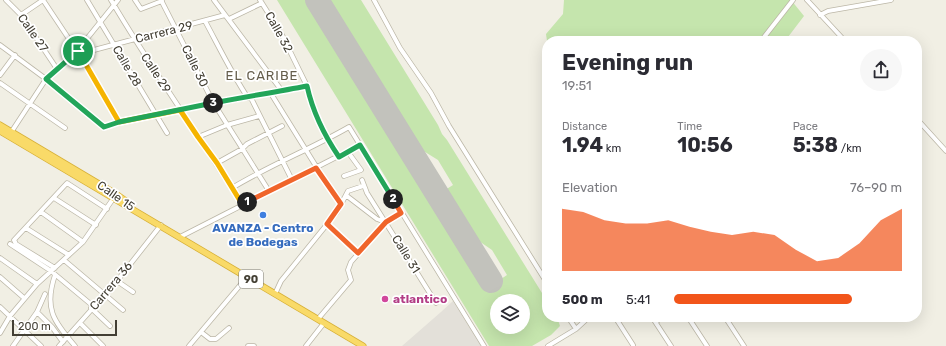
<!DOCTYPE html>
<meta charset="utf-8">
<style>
body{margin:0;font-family:Rubik,sans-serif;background:#f7f7f7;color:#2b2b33;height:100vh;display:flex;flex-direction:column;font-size:15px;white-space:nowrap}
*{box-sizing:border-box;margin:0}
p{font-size:13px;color:#7c7c81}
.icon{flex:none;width:22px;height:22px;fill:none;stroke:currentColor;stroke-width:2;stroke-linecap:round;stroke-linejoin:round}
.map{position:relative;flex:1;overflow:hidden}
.panel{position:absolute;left:542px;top:36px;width:380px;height:286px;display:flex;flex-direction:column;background:#fff;border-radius:16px;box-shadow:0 4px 16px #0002}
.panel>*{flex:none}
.tools{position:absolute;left:490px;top:294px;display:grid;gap:8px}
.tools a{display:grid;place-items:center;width:40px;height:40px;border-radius:50%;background:#fff;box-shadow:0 4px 16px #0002;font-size:20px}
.scale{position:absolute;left:12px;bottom:10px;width:105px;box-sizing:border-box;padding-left:4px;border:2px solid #433f34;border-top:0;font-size:11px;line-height:14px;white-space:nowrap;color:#433f34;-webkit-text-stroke:3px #fff;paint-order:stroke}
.pin{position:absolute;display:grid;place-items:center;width:34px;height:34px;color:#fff;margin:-17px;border:2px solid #fff;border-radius:50%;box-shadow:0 1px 4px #0007}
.km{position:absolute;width:20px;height:20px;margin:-10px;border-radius:50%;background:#222;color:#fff;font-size:11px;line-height:20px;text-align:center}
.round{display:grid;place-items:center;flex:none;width:42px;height:42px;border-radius:21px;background:#f7f7f7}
.summary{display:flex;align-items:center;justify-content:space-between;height:68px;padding:0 20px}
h1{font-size:22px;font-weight:700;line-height:30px}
.figures{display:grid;grid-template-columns:repeat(3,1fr);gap:6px;height:68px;padding:4px 20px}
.figures div{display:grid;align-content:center}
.figures b{font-size:20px;font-weight:700}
.figures small{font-size:11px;font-weight:400}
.figures p{font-size:11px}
.chart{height:112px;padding:8px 20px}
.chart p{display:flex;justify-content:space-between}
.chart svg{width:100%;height:72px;margin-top:4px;fill:#f2551a;opacity:.7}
ul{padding:0 20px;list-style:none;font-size:13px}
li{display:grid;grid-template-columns:64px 48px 1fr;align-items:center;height:30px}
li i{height:10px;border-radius:5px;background:#f2551a}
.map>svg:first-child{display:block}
</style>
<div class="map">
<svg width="946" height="346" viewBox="0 0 946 346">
<rect width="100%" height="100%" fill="#f1efe4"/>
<path fill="#e3e0d9" d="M453,301L481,346H402L441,312Z"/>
<path fill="#c5e5ad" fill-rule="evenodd" d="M277,0H308L486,289L507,275L492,250L473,237L445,190L453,185L438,160L417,147L326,0H361L438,125L442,134L447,140L547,301V317H557L560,326L551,335L532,346H489ZM497,301H523V327H497Z
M564,0H791L804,16L785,41H547L546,34L563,14Z"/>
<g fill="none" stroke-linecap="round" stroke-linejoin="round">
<path stroke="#c2c2bc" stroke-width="24" d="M317,0L491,281"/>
<defs>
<path id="minor" d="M6,0L21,15L57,69
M43,0L77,51L119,122
M87,0L167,133
M111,0C152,70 200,136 242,205
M135,0L141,9L162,1
M161,0L213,102L269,191
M214,0L282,91
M260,0L282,35L307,86L313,110L327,140L339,157
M374,0L400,48L431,93L449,126L547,283
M807,0L845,41
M21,15L43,0
M820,15L828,11L891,0
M229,19L262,3
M205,21C219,47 232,74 248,98
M761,41L793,0
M0,45L46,79L104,127C114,125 123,121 133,119C191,108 249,97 307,86
M79,54L225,15
M0,75L15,55
M0,83L65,128
M270,92L327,184L341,204
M251,98L292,180
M917,119L946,151
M10,134L46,79L77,51L118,0
M198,137L227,125L259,116
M217,163L242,149L247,144L282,126
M344,176L361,170L348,152
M362,180L367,193L436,303
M232,188C270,165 311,149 349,127L484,346
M347,196L377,219L385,222
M54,198L96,225
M41,212L83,242
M327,224L358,253
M26,228L69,255
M180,237L360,145
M10,244L51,271L93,306
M0,258L37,284
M64,260L123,310
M55,268L16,244L14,240L67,183L107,209
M55,275C44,308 53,321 75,346
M0,277L24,298
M117,281L133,292
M275,294L281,281L337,212L348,191L363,186
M0,307L41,346
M91,308L110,326
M37,312L52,327L63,342
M568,317L576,329
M615,317L633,345
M652,317L671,346
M688,317L707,346
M725,317L744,346
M318,319L351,280L348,270L351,262L386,222L401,213
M656,322L662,317
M80,323L103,346
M201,332L210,339H216L229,328
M0,333L10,316L37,284L83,242L115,196
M13,346L37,312L45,294
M59,346L117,281L161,225
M189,346L247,277
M248,346H254
M306,346L324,323
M548,346L576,329L589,317"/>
<path id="highway" d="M0,125L116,194L126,201
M0,131L363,346"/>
</defs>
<use href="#minor" stroke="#bcb7a7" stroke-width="5.5"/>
<use href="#highway" stroke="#d7b038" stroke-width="7"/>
<use href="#minor" stroke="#fff" stroke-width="4"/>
<use href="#highway" stroke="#f9da68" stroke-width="5.5"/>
</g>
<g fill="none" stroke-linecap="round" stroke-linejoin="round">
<defs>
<path id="split-1" d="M78,51L119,122L180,110L198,137L217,163L242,204L247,202"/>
<path id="split-2" d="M247,202L316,168L341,204L327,224L358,253L386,222L401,213L393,199"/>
<path id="split-3" d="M213,103C244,97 276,92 307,86C313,113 324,135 339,157L360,145L393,199"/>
<path id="split-4" d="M78,51L46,79L104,127L119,122L213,103"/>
</defs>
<use href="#split-1" stroke="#fff" stroke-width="8"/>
<use href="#split-2" stroke="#fff" stroke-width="8"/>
<use href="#split-3" stroke="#fff" stroke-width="8"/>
<use href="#split-4" stroke="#fff" stroke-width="8"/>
<use href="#split-1" stroke="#f5b400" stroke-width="5"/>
<use href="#split-2" stroke="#f0652b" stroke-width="5"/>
<use href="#split-3" stroke="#22a559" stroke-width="5"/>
<use href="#split-4" stroke="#22a559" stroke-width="5"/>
</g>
<circle fill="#3f7fe0" stroke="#fff" stroke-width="1.5" cx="263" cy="215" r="4"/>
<circle fill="#d1479c" stroke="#fff" stroke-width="1.5" cx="385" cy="299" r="4"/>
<g text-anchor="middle" stroke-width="3.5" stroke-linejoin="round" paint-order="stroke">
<rect fill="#fff" stroke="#7b7971" stroke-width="1" x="239" y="270" width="24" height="18" rx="3"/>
<g font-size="11" font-weight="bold" fill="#433f34">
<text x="251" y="283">90</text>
</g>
<g font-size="12" fill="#433f34" stroke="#fff">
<text transform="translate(164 32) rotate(-14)" y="4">Carrera 29</text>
<text transform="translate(279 32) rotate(61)" y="4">Calle 32</text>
<text transform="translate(33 33) rotate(55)" y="4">Calle 27</text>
<text transform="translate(127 66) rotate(60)" y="4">Calle 28</text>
<text transform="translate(195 66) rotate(64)" y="4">Calle 30</text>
<text transform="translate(156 73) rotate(57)" y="4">Calle 29</text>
<text transform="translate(116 196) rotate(35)" y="4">Calle 15</text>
<text transform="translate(406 254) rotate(58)" y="4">Calle 31</text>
<text transform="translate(111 286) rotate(-50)" y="4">Carrera 36</text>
</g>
<g font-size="12" font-weight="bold" fill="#366cbe" stroke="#fff">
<text x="263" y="232">AVANZA - Centro<tspan x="263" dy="14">de Bodegas</tspan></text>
</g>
<g font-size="12" font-weight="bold" fill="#b23c85" stroke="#fff" text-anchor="start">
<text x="393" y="303">atlantico</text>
</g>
<g font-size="13" letter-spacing="1" fill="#655e4c" stroke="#fff">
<text x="262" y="80">EL CARIBE</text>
</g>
</g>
</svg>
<div class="tools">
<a><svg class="icon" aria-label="layers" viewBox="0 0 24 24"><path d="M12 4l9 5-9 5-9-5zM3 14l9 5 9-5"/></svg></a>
</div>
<div class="scale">200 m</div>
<div class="pin" style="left:78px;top:51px;background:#1e9e55"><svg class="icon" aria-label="arrive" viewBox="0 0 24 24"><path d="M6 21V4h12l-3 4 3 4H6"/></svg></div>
<b class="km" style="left:247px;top:202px">1</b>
<b class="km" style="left:393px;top:199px">2</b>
<b class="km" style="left:213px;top:103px">3</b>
<section class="panel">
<div class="summary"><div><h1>Evening run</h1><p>19:51</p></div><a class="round"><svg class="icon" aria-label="share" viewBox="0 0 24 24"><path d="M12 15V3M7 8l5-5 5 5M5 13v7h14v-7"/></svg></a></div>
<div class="figures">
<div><p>Distance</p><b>1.94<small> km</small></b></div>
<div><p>Time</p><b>10:56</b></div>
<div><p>Pace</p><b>5:38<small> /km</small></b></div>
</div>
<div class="chart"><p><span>Elevation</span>76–90 m</p>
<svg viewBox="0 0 160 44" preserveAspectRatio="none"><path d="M0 44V6L10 8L20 13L30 15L40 15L50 13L60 17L70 20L80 22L90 20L100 22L110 31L120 38L130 36L140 27L150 13L160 6V44z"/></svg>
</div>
<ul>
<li><b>500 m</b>5:41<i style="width:78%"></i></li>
</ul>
</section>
</div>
